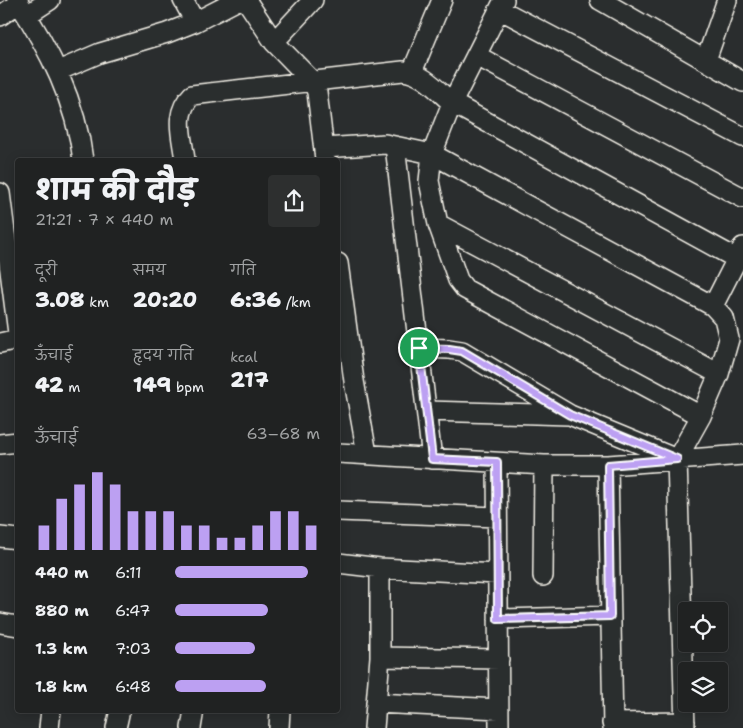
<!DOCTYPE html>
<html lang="hi">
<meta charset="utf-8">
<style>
body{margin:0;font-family:"Shantell Sans","Playpen Sans Deva",sans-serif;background:#2d2f2f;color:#f1f3f6;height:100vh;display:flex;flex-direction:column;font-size:19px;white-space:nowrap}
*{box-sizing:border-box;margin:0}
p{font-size:16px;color:#a2a4a5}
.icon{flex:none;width:28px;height:28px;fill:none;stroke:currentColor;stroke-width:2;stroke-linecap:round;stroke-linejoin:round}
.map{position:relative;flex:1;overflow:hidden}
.drawer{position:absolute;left:15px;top:158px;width:325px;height:555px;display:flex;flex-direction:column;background:#202222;border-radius:5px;box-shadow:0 2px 12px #0003,0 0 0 1px #3d3f40}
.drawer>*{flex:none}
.tools{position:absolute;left:678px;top:602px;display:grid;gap:10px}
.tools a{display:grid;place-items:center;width:50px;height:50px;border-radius:5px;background:#202222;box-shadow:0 2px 12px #0003,0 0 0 1px #3d3f40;font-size:25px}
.pin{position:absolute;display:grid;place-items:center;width:42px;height:42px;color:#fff;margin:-21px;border:2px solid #fff;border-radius:50%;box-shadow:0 1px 5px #0007}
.round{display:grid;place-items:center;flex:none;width:52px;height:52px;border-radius:5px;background:#2d2f2f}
.headline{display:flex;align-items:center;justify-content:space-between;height:85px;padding:0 20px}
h1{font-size:28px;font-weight:800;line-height:38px}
.figures{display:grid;grid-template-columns:repeat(3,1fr);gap:8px;height:85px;padding:5px 20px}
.figures div{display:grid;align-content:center}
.figures b{font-size:21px;font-weight:800}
.figures small{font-size:14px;font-weight:400}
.figures p{font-size:14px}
.chart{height:140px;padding:10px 20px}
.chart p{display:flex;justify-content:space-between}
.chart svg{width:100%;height:90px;margin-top:5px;stroke:#bca0f2;stroke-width:6}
ul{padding:0 20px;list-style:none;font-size:16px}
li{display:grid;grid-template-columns:80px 60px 1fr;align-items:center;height:38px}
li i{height:12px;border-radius:6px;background:#bca0f2}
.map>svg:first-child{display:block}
</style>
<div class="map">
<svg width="743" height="728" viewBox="0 0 743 728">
<rect width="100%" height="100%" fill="#2a2d2e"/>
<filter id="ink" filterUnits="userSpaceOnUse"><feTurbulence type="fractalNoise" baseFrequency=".02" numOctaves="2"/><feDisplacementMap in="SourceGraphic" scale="10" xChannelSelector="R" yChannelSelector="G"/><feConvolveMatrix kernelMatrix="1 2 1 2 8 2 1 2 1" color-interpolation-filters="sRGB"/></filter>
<g filter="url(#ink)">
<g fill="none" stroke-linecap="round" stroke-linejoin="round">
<defs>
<path id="minor" d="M17,0C49,49 76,101 83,160
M183,0L195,22
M246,0L274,42L313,82L317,92L325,159
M504,0L452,103L432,154L429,181L438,224L458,280L465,289L701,416
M600,0L743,82
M501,10L743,137
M27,15L50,0
M0,16L19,3
M274,42L313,0
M477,56L743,198
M706,60L727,0
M58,71L100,53L167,33L195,22L238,0
M412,72L442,0
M395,146L432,459
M324,148L385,144L432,154L713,306L724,318L729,339L719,374L701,416L677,459L685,728
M185,160C182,135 173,114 192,95L403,71C423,73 437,90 452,103L737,259
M0,193L18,333
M438,224L719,374
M338,263L354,381L367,454
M713,306L743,247
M0,343L18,339
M419,348L449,349L462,351L570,415L674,458
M427,411L569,415
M0,444L18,442
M338,453L544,465H608L743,455
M497,463L499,728
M608,465L613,728
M338,511L497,517
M0,537L18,539
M338,563L380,568L497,574
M543,576L544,465
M498,619L610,616
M0,623L18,626
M380,657L499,659
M376,703L499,709
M612,723L685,722
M49,728L51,710
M116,728L120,710
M191,728L194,710
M279,728L280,710
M374,728L380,657V568"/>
</defs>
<use href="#minor" stroke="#f4f1e8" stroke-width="22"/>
<use href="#minor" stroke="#2a2d2e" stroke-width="19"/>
</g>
</g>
<g fill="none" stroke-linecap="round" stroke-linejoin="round" filter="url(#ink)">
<defs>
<path id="route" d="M419,348L449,349L462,351L570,415L677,459L608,465L610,616L498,619L497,462L432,459Z"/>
</defs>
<use href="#route" stroke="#fff" stroke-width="10"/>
<use href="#route" stroke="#bca0f2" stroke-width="6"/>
</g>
</svg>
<div class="tools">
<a><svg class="icon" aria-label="locate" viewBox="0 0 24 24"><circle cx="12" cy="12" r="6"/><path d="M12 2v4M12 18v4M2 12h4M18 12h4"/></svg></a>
<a><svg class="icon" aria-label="layers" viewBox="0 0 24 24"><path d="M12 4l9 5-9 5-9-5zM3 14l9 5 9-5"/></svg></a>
</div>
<div class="pin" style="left:419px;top:348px;background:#1e9e55"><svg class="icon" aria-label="arrive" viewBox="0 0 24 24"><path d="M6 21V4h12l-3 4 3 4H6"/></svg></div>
<section class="drawer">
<div class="headline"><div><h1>शाम की दौड़</h1><p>21:21 · 7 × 440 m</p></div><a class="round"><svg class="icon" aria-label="share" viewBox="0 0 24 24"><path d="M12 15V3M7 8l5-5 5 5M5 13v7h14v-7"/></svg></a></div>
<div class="figures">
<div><p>दूरी</p><b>3.08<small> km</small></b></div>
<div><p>समय</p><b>20:20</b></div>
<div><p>गति</p><b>6:36<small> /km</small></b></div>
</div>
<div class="figures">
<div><p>ऊँचाई</p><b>42<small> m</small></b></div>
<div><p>हृदय गति</p><b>149<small> bpm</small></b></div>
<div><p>kcal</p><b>217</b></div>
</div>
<div class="chart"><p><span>ऊँचाई</span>63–68 m</p>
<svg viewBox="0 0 160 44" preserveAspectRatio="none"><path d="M5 44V32M15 44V19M25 44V12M35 44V6M45 44V12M55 44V25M65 44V25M75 44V25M85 44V32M95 44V32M105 44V38M115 44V38M125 44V32M135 44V25M145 44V25M155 44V32"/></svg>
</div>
<ul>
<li><b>440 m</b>6:11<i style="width:92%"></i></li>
<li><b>880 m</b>6:47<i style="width:64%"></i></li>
<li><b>1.3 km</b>7:03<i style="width:55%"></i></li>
<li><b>1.8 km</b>6:48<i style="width:63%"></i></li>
</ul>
</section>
</div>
